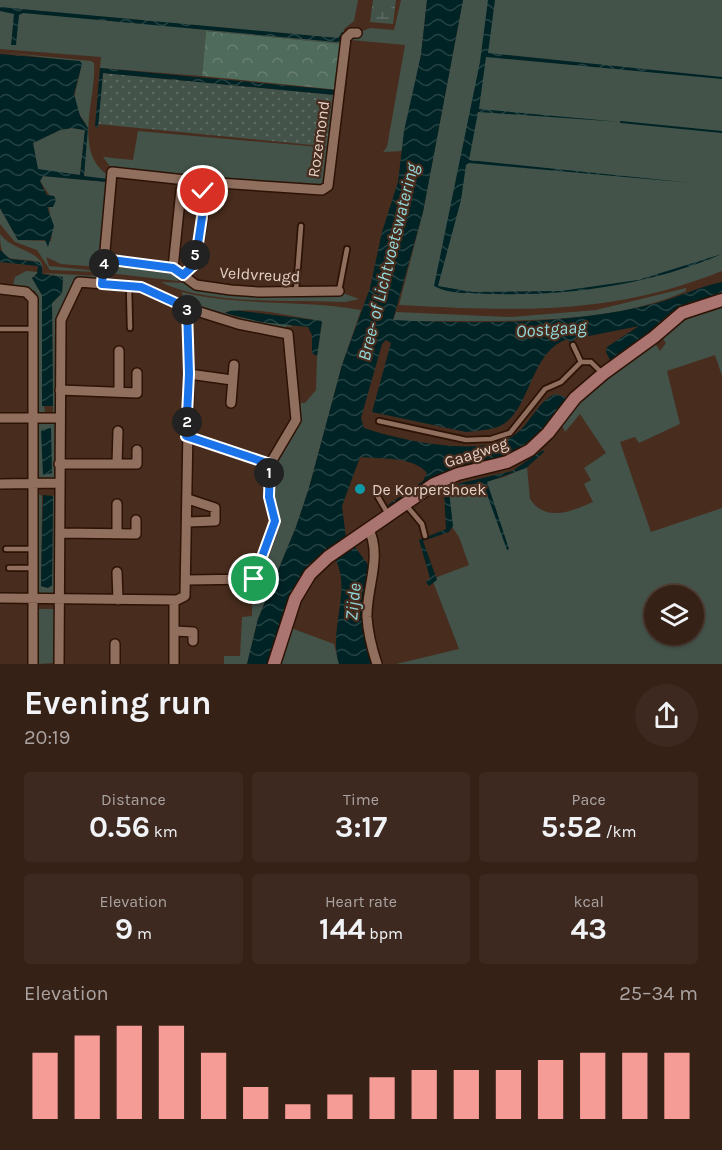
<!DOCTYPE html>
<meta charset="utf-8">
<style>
body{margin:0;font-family:Karla,sans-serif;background:#3d291f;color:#f1f3f6;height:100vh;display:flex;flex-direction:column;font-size:22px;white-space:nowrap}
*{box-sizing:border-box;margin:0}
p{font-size:20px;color:#aaa3a1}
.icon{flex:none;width:33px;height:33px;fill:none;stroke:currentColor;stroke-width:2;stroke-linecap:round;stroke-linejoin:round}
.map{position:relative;height:664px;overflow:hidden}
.panel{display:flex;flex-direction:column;background:#362116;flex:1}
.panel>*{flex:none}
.fabs{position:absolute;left:644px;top:585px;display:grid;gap:12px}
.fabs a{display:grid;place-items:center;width:60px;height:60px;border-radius:50%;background:#362116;box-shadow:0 2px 4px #0004,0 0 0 2px #503e35;font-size:30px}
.pin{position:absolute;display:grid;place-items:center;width:51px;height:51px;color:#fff;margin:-26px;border:3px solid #fff;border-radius:50%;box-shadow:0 2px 6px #0007}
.km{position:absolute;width:30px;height:30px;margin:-15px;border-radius:50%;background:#222;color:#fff;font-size:16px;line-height:30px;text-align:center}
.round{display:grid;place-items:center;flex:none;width:63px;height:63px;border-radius:32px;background:#3d291f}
.headline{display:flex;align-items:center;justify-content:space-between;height:102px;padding:0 24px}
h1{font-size:33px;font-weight:700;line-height:45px}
.metrics{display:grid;grid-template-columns:repeat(3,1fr);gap:9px;height:102px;padding:6px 24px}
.metrics div{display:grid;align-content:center;border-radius:6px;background:#3d291f;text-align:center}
.metrics b{font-size:30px;font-weight:700}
.metrics small{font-size:16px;font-weight:400}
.metrics p{font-size:16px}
.chart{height:168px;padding:12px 24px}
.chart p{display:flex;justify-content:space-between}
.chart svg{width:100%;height:108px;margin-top:6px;stroke:#f59c96;stroke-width:6}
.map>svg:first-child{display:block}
</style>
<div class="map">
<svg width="722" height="664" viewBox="0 0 722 664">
<defs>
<pattern id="forest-crowns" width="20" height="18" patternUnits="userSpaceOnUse" patternTransform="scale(1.5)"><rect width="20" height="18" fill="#4f6b5c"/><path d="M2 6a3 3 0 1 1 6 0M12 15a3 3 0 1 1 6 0" fill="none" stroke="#687f72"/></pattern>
<pattern id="wetland-marsh" width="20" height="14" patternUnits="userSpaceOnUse" patternTransform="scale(1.5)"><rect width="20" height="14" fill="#43534a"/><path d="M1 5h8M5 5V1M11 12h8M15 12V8" fill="none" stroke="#5e6b63"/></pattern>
<pattern id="park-dots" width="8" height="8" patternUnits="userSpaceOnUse" patternTransform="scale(1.5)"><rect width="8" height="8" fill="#43534a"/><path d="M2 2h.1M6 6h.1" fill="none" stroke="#5e6b63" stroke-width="1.8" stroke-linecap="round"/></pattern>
<pattern id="water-waves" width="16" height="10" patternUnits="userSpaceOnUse" patternTransform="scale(1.5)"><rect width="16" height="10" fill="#002325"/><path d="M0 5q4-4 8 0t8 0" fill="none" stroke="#254243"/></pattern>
</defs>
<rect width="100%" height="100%" fill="#482c1d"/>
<path fill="#43534a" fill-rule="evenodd" d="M0,0H358L354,21L344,29L342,44L206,31L202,76L100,68L101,57L0,49Z
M401,0H427L421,55L402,151L383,152L387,147L405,45L351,40L353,35L370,28L394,30Z
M463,0H722V271C609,316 517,311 399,305L423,212Z
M0,52L91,61L94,63C97,97 72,151 108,175L102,256L99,267L61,264L46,257L49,266L99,271L98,272L50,270L37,250L15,242L0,224V208L18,240L51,241C55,220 46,214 50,196L40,181L43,176L107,182L84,177L86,124C65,97 80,89 81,62Z
M72,128L85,130L80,175L38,170L33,143L60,130Z
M138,131L331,148L324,184L319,187L112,169L103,157L133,160Z
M0,234C12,251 42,250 43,269L39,262C14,256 0,267 0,234Z
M115,265L167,270L180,277L178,281L108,273L109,268Z
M26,271L38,272L32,278L42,295V405L44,406L45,413H37L38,296L35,291L13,285L15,277Z
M42,273L98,276L94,279L79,278L58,321L56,415L49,413L53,412L52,303L62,293L63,277Z
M161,282L188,283L197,288L340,292L359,299L345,302C293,300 206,305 161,282Z
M686,288V291C618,322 525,321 451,321C433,321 408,323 393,320L396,312L511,317L596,310Z
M182,292C240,307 302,299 361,310L342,365L309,488L296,527L258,619L247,664H224V656H240L242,617L252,616V584L258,580L264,564L267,563L277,534L270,491L273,469L290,435L298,427V403H305L316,390L317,356L322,321C291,317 256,306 225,312C243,324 279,315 293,327L287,326L285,329L241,322L183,303Z
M722,305V376L715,355L667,371L680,424L639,443L635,437L620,442L651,532L722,508V664H396L459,649L432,579L469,565L459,537L450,524L447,500L449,491L504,477L527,467L530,499C546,523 572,511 593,502L584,484L591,480L584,468L606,453L580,414L565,432L562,425L594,387L655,343L660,351L666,343L662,338C681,320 697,313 722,305ZM654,596H693V634H654Z
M40,423L54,424L57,428L56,479L37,478V428Z
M37,493L42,496L41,586L48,588L52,585L53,496L57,494L55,594H36Z
M37,609H56L55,663L37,664Z
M291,628L334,644L339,664H279Z"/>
<path fill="url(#forest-crowns)" d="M206,31L342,44L339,90L202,76Z"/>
<path fill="url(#wetland-marsh)" d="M373,0H396L393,24L370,22Z"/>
<path fill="url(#park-dots)" d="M103,73L336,95L332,147L98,124Z"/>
<path fill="url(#water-waves)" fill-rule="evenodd" d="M427,0H463L423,212L393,320C476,324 574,325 657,303C679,297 698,287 722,282V296C705,299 687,300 673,311C653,327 634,350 610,360L606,352L607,347L639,326L574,339L575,346L572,348L568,339C529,350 531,414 498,427C488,430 476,431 466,432L372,412L391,343L386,340L382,344L361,418L364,428C399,440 481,458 513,436C529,426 535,406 551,396L556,394L565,397L567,402L534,439L520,448L390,507L388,505L423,481L427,473C413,456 380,459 360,457L342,506L346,538L340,542L348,552L355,547L369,566L373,664H339C327,626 357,583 329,549C292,576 281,623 267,664H247L258,619L296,527L309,488L342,365L370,288L382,232L398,182L404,131L421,55Z
M488,0H495L488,53L722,77V79L486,57L479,109L621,122L478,112L469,160L692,183L469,163L466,165L461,200L438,286L473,292L561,291L638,280L722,254C649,285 571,296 492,294C473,293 451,295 434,286L480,62Z
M0,7L338,38L342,32L345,34L341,41L336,42L23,13L19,15L16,45H11L14,14L0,11Z
M0,54L80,61L82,64L74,94L80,116L88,128L84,176L108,179L107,182L43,176L40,181L47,195L54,196L56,200L53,207H47L54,226L48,247L45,240H18L0,208ZM72,128L85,130L80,175L38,169L33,143L60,130Z
M100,68L335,90V95L103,73L98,128L95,126Z
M0,250L10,259L39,262L42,266V274L63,277L62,293L52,303L53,406H42V295L32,278L37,274L38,266L0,262Z
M233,310L322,321L317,356L312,353V335L308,327L261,322L225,313Z
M51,428L52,473L43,475L41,430Z
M543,450L544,452L526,468L487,482L509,549L507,550L483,483L462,485L449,491L453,526L449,532L423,541L437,580L429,586L426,582L430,578L419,540L446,529L444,491L461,483L512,471Z
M43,495L53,496L52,585L48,588L41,586Z"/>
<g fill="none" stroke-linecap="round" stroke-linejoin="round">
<path stroke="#002325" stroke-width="2" d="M621,122L722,132"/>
<defs>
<path id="service" d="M129,286L130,328
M296,291L301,226
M339,291L347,249
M0,329H34
M573,345L581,362
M379,421L466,440L491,439L510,433L545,389L561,382L581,362H591L603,374
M378,497L388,514
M406,505L422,524L425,536
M6,549H32
M9,568H33"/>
<path id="minor" d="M104,259L173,268L196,285L231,290L259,292L339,291
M173,268L181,190
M183,275L195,264L203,217L204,182
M102,284L112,172L204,182L322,190L328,186L346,38L351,33H357
M0,289L26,292L33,299V664
M119,351V392
M189,374L232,380
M60,390L137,393V373
M231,403L234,365
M0,418H59
M186,436L270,464
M59,464H137V450
M117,464L118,431
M0,484L59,483
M117,504V533
M188,522L215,521V508L188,499
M368,528C383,555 366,589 367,617C368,634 372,649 377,664
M60,533L136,534V520
M117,572L118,600
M0,598L177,600L185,596L189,374L187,308
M175,631L193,632V641
M115,644V664
M59,664L61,320L79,282L141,287L187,308L238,324L288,334L296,420L270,464L269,497L275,521L254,579L186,580
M174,664V600"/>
<path id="secondary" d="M274,664L295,599L310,574L328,557L434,484L458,474L507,462L530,450L548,433L575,398L603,374L654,337L682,313L722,300"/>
</defs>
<use href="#service" stroke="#2d1305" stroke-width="8"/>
<use href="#minor" stroke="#2d1305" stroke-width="12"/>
<use href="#secondary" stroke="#2d1305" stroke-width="15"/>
<use href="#service" stroke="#906f5f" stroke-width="4.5"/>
<use href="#minor" stroke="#906f5f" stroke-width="9"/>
<use href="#secondary" stroke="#aa7470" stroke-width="12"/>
</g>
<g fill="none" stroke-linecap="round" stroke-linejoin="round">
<defs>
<path id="route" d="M203,191L202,217L195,264L183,275L173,268L104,259L102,284L141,287L187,308L189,374L186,436L270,464L269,497L275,521L254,579"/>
</defs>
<use href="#route" stroke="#fff" stroke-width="12"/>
<use href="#route" stroke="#1a73e8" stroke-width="8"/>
</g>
<circle fill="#0f9aa8" stroke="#482c1d" stroke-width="2" cx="360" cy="489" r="6"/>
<g text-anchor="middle" stroke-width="4.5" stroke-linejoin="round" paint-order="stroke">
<g font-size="16" fill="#e2cfc6" stroke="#482c1d">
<text transform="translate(318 139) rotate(-82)" y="6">Rozemond</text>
<text transform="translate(260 274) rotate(3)" y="6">Veldvreugd</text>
<text transform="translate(476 452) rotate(-18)" y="6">Gaagweg</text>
</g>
<g font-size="16" fill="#e2cfc6" stroke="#482c1d" text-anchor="start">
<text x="372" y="495">De Korpershoek</text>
</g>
<g font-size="18" font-style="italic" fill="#91d8dc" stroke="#482c1d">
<text transform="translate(388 262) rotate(-76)" y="6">Bree- of Lichtvoetswatering</text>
<text transform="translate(551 329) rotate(-4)" y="6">Oostgaag</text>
<text transform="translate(353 602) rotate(-84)" y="6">Zijde</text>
</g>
</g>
</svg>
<div class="fabs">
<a><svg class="icon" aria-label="layers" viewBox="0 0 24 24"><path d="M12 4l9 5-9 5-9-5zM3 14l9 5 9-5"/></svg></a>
</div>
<div class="pin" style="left:254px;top:579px;background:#1e9e55"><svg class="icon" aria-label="arrive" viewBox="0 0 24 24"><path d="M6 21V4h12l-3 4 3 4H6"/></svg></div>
<div class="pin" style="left:203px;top:191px;background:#d93025"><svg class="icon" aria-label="check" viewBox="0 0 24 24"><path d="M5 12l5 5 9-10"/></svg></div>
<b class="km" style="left:269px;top:473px">1</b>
<b class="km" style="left:187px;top:422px">2</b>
<b class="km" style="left:187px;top:310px">3</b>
<b class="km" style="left:104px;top:264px">4</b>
<b class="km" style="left:195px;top:255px">5</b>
</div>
<section class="panel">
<div class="headline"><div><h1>Evening run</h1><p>20:19</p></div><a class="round"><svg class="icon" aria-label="share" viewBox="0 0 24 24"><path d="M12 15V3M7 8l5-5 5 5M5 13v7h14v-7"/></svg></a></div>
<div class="metrics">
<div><p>Distance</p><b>0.56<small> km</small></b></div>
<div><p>Time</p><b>3:17</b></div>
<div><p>Pace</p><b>5:52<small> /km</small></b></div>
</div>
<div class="metrics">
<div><p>Elevation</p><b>9<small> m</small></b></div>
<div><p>Heart rate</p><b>144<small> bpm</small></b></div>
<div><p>kcal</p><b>43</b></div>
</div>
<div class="chart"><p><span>Elevation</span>25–34 m</p>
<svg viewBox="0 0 160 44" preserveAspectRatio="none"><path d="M5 44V17M15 44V10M25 44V6M35 44V6M45 44V17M55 44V31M65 44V38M75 44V34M85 44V27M95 44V24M105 44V24M115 44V24M125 44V20M135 44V17M145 44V17M155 44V17"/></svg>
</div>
</section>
